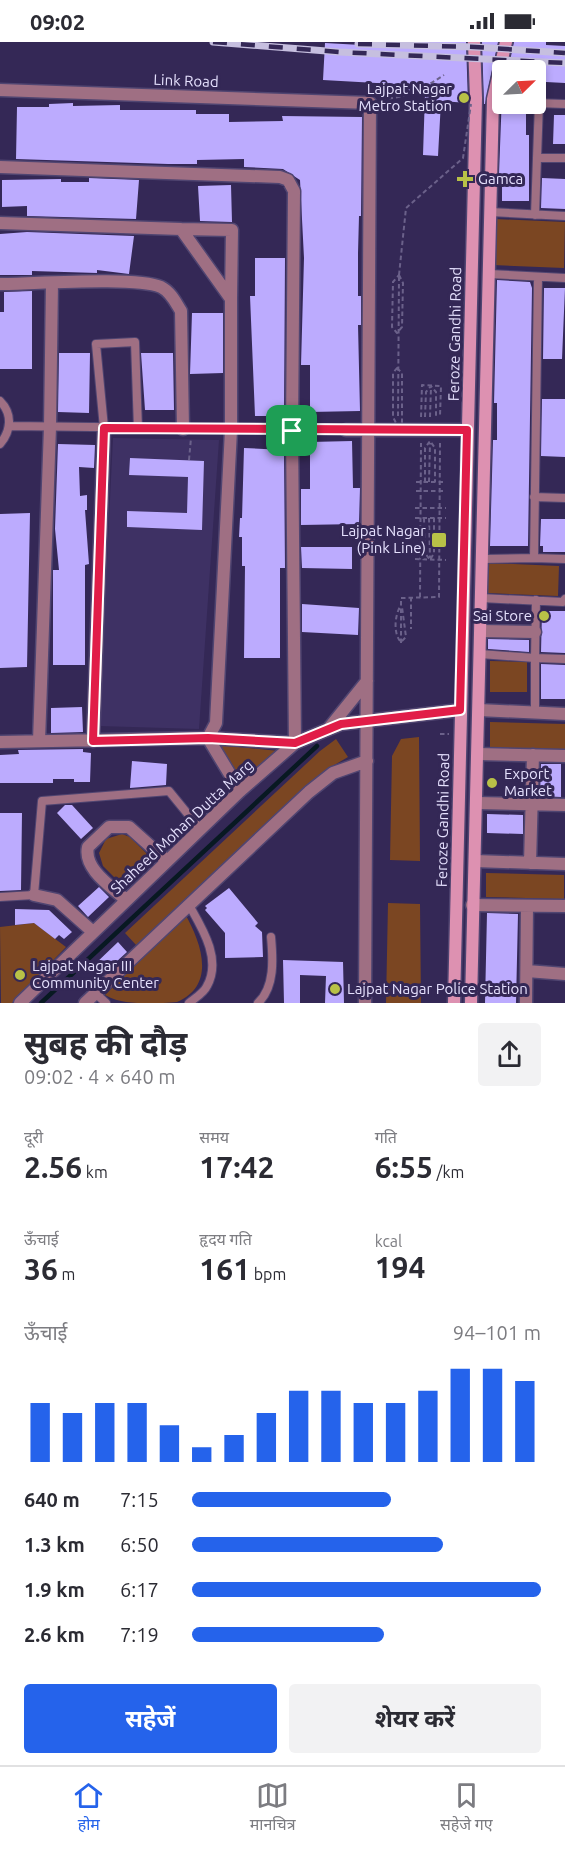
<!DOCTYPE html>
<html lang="hi">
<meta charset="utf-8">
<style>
body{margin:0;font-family:Ubuntu,"Noto Sans Devanagari",sans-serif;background:#f2f2f3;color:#2b2b33;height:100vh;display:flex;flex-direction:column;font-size:22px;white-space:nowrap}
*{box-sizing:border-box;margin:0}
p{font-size:20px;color:#7c7c81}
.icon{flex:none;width:33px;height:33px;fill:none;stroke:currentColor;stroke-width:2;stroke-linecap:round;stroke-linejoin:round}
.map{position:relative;height:961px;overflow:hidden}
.panel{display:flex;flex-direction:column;background:#fff;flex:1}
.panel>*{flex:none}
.needle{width:39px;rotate:66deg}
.buttons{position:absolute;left:492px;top:18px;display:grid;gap:12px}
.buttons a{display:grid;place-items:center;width:54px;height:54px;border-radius:6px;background:#fff;box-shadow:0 3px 9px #0003;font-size:30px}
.pin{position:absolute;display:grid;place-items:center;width:51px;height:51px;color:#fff;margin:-26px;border-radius:12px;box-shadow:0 3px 9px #0006}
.round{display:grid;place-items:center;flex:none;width:63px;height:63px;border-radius:6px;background:#f2f2f3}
.overview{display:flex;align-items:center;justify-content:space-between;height:102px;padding:0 24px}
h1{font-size:33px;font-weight:700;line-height:45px}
.metrics{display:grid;grid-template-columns:repeat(3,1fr);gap:9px;height:102px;padding:6px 24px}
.metrics div{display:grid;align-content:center}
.metrics b{font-size:30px;font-weight:700}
.metrics small{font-size:16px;font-weight:400}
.metrics p{font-size:16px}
.chart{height:168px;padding:12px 24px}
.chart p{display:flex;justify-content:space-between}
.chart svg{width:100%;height:108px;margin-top:6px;stroke:#2563eb;stroke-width:6}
.cta{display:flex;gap:12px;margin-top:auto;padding:12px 24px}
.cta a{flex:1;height:69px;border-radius:6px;background:#2563eb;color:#fff;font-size:24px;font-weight:700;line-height:69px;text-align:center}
.cta a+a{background:#f2f2f3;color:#2b2b33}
ul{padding:0 24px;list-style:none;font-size:20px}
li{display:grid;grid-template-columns:96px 72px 1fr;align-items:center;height:45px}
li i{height:15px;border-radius:8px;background:#2563eb}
.status{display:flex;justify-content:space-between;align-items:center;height:42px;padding:0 30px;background:#fff;direction:ltr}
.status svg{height:16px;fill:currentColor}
.menu{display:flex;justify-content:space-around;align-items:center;height:84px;border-top:2px solid #e1e1e2;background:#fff;font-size:16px;color:#7c7c81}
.menu a{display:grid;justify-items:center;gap:3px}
.menu .on{color:#2563eb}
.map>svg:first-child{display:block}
</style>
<div class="status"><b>09:02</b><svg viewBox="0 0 49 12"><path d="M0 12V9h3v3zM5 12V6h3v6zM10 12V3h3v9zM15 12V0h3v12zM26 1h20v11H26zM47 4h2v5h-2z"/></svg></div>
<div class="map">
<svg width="565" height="961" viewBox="0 0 565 961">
<rect width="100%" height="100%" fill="#342856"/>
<path fill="#3e3164" d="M113,396L219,398L199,687L99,684Z"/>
<path fill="#7b4622" d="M495,177L565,180L564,226L493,223Z
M488,521L559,524L558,554L487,551Z
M490,619L527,620V650H490Z
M490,680L565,682V708L490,706Z
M419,695L420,819L390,818L392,714L401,697Z
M336,697L348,715L331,725L137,904L125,891L320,709Z
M218,703L279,709L246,743Z
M122,792L130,795L154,819L126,847L103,824L99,811L106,797Z
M486,831L564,833V857L486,855Z
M388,861L420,862L421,961H386Z
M185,872C201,900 217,943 177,960C170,961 157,961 149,961C132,961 120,961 105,953Z
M34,881L66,905L12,961H1L0,885Z"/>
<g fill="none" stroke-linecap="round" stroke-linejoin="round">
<path stroke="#081922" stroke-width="4.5" d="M41,961L317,704"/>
</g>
<path fill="#bcabfe" d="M397,0H466L468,61L441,59L438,114L423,113L425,52L394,50V42L323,38L325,1L397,5Z
M482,0H498L485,62H484Z
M514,0H546V3L565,4V41L546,40L545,55H536V28H508Z
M502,52V62H526V93H529V159H502V132H499Z
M73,61V64L120,63V68H196V72H229V80L283,79L282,74L362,75L361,174H359L358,211V254H361V283H358L360,369L310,370V323H301L304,216L300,138L283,127L244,125V117L197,118V122H168L16,117L17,65H49V62Z
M554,73H565V102H553Z
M89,136L139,138L136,177L27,174V164L2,165V138L61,137V140H89Z
M542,136L565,137V167L541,166Z
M231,143L232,180L200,179L198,144Z
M27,190L134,194L129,232L97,228V231L32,229V233H0V192Z
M255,216H285L284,374H255L250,254H255Z
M497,238L530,240L532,246L528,504H490L493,398H497V361H494Z
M544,246H565L562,317H543Z
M32,249V327H0V270H4V250Z
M192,271H223V331L190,332Z
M59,311H90L89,371L58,370Z
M141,311H173L174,368H145Z
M542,357H565V415L541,414Z
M352,399L353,446H360L359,482L301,483V447H310V400Z
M58,402L95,403L94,426L79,425L80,454L87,453V468H85L89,522L85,523V623H53V528H59L55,487Z
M244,406L284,408L285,526H280V616H244L245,524H242V495H239L240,476H242Z
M130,416L204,419L202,488L127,485V469L187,471L188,435L129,433Z
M30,471L27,625L0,626V472Z
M541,477H565V510H543V504H540Z
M301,505H352V527L302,526Z
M302,562L359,566L358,593L302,590Z
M542,569H565V611L541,610Z
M488,597L529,598V610L488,607Z
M541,622L565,623V657H541Z
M82,665L83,690L51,691V666Z
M83,707V710L91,711L90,740H74V737H53V741H0V713L19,712L18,708Z
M132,719L167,722L166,743L130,746Z
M541,722H561V755L540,754Z
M65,763H72L93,786L81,797L57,771Z
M0,771H22L21,848L0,849Z
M487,772L523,773V792L487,791Z
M99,845L109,855L88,875L78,864Z
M229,846L258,881L255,884L262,890L263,915L225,916V891L205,868L207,866L205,864Z
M15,867L49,868L72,890L64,897L59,893L55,897L34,881L15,883Z
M487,871L518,872L516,961H485Z
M118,900L127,910L103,932L94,923Z
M283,918L343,920L344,961H325L326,934L300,933V961H284Z"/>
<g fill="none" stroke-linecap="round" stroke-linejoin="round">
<defs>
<path id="lane" d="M537,61L565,62
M539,61L537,116H565
M490,170L565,174
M535,173L537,116
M489,232L565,236
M538,235L534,516L565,517
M0,359C13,372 11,389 0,402
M10,384L346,388
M104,386L96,302L135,300L138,387
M534,455L565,456
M482,517L534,516
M481,556L563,560L565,557
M536,558L535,616L565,617
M480,612L535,616V671
M0,855L34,853L42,759L169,749L200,787
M189,863C202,886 222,917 207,944C204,951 195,956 189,961
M95,951L106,961
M258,961C275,945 273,917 271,895"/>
<path id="street" d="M0,48L370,61L365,961
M0,125L280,135L288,138L294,149L292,389L295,701L208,696L0,700
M0,181L181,187L231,257V388L216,681L208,696L240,749
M181,187L232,188L231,257
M0,242C32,242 136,234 161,245C171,250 176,261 181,269L183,387
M346,388H467
M481,589L535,590
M479,668L565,672
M330,685L367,639
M39,699L50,385L52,241
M93,699L104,386
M478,712L565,714
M478,761L565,763
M475,819L565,822
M530,821L533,713
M34,853L57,858L93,890
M126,858C112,845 83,827 88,805L109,785H129L167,819
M472,863L565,864
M527,929L565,932
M20,961L240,749L295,701L341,682L460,668
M85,961L309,750L333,731L367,719
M526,961L527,864"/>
<path id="secondary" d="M454,961L476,56L474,0
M471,961L493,57L506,0"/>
</defs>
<use href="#lane" stroke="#504571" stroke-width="10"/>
<use href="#street" stroke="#504571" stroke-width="15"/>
<use href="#secondary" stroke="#504571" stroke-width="15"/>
<path stroke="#6b618a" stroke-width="2" stroke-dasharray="4.5 3" stroke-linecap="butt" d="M381,57C405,57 424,46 444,33
M399,233L403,241L402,285L397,291L392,285L393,240Z
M397,326L402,331V380L398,385L393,375V331Z
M398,374L399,233
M421,375L422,343L441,344L440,374
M425,375L426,350L431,344L436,350V376
M430,375L431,345
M189,418L191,396
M416,440H446
M425,440V406L430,399L435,406V440
M429,440L430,401
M416,449H446
M415,466H446
M415,476H446
M424,476L425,511L430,518L434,511V476
M429,476L430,516
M415,517L446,518
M411,555V587
M420,555L421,401
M400,599C393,590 395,572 401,563
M402,599L406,595L402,565
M401,601V556L439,555L440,401
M440,692H449"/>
<use href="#lane" stroke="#9f6f83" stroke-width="8"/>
<use href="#street" stroke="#9f6f83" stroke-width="12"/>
<use href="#secondary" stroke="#dd91b1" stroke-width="12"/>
<defs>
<path id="rail" d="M213,0L339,10L565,21
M358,2L475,5L565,11"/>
</defs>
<use href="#rail" stroke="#c6bfdf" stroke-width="7"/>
<use href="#rail" stroke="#342856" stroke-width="4.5" stroke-dasharray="14" stroke-linecap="butt"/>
<path stroke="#6b618a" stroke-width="2" stroke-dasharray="4.5 3" stroke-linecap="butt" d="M399,233L406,166L463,116L471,62"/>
</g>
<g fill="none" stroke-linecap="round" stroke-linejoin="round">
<defs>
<path id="route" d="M104,386L467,388L460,668L341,682L295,701L208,696L93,699Z"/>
</defs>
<use href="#route" stroke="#fff" stroke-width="12"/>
<use href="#route" stroke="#e11d48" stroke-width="8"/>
</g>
<g fill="#b8c147" stroke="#342856" stroke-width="2">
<circle cx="464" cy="56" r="6"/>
<path d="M462 128h6v6h6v6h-6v6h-6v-6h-6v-6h6z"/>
<rect x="431" y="490" width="16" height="16" rx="3"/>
<circle cx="544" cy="574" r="6"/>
<circle cx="492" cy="741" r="6"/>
<circle cx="20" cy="933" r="6"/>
<circle cx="335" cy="947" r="6"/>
</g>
<g text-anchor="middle" stroke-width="6" stroke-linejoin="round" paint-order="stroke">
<g font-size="15" fill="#e5e0fd" stroke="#342856">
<text transform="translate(186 39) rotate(2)" y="5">Link Road</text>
<text transform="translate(455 292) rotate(-89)" y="5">Feroze Gandhi Road</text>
<text transform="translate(443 778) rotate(-89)" y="5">Feroze Gandhi Road</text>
<text transform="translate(182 785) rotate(-43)" y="5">Shaheed Mohan Dutta Marg</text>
</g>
<g font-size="15" fill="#e5e0fd" stroke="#342856" text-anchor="start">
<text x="452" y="52" text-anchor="end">Lajpat Nagar<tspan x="452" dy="17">Metro Station</tspan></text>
<text x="478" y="142">Gamca</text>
<text x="426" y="494" text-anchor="end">Lajpat Nagar<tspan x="426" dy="17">(Pink Line)</tspan></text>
<text x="532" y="579" text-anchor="end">Sai Store</text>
<text x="504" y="737">Export<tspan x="504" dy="17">Market</tspan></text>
<text x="32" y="929">Lajpat Nagar III<tspan x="32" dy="17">Community Center</tspan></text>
<text x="347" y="952">Lajpat Nagar Police Station</text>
</g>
</g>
</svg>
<div class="buttons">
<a><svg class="needle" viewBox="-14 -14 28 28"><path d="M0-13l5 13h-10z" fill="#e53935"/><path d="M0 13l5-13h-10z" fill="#7c7c81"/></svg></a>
</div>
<div class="pin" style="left:292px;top:389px;background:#1e9e55"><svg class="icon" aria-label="arrive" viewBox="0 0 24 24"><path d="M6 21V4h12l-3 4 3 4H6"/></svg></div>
</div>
<section class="panel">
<div class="overview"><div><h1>सुबह की दौड़</h1><p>09:02 · 4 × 640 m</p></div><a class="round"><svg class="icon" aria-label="share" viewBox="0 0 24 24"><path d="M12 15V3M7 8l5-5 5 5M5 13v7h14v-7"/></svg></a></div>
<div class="metrics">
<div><p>दूरी</p><b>2.56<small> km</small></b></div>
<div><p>समय</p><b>17:42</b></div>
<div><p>गति</p><b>6:55<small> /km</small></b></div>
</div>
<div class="metrics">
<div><p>ऊँचाई</p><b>36<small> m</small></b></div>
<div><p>हृदय गति</p><b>161<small> bpm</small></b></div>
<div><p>kcal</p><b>194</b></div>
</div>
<div class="chart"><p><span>ऊँचाई</span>94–101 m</p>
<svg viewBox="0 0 160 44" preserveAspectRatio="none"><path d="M5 44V20M15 44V24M25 44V20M35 44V20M45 44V29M55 44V38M65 44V33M75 44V24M85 44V15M95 44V15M105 44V20M115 44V20M125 44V15M135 44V6M145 44V6M155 44V11"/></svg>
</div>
<ul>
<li><b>640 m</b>7:15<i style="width:57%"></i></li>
<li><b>1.3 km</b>6:50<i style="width:72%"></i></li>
<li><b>1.9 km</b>6:17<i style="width:100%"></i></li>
<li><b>2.6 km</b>7:19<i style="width:55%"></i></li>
</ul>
<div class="cta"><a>सहेजें</a><a>शेयर करें</a></div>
</section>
<nav class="menu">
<a class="on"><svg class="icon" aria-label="home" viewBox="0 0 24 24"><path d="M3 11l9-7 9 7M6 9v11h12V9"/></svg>होम</a>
<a><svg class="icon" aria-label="map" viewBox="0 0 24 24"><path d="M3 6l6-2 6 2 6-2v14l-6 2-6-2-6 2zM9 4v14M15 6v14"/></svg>मानचित्र</a>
<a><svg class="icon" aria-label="saved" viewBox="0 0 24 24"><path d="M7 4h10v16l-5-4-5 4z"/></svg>सहेजे गए</a>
</nav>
